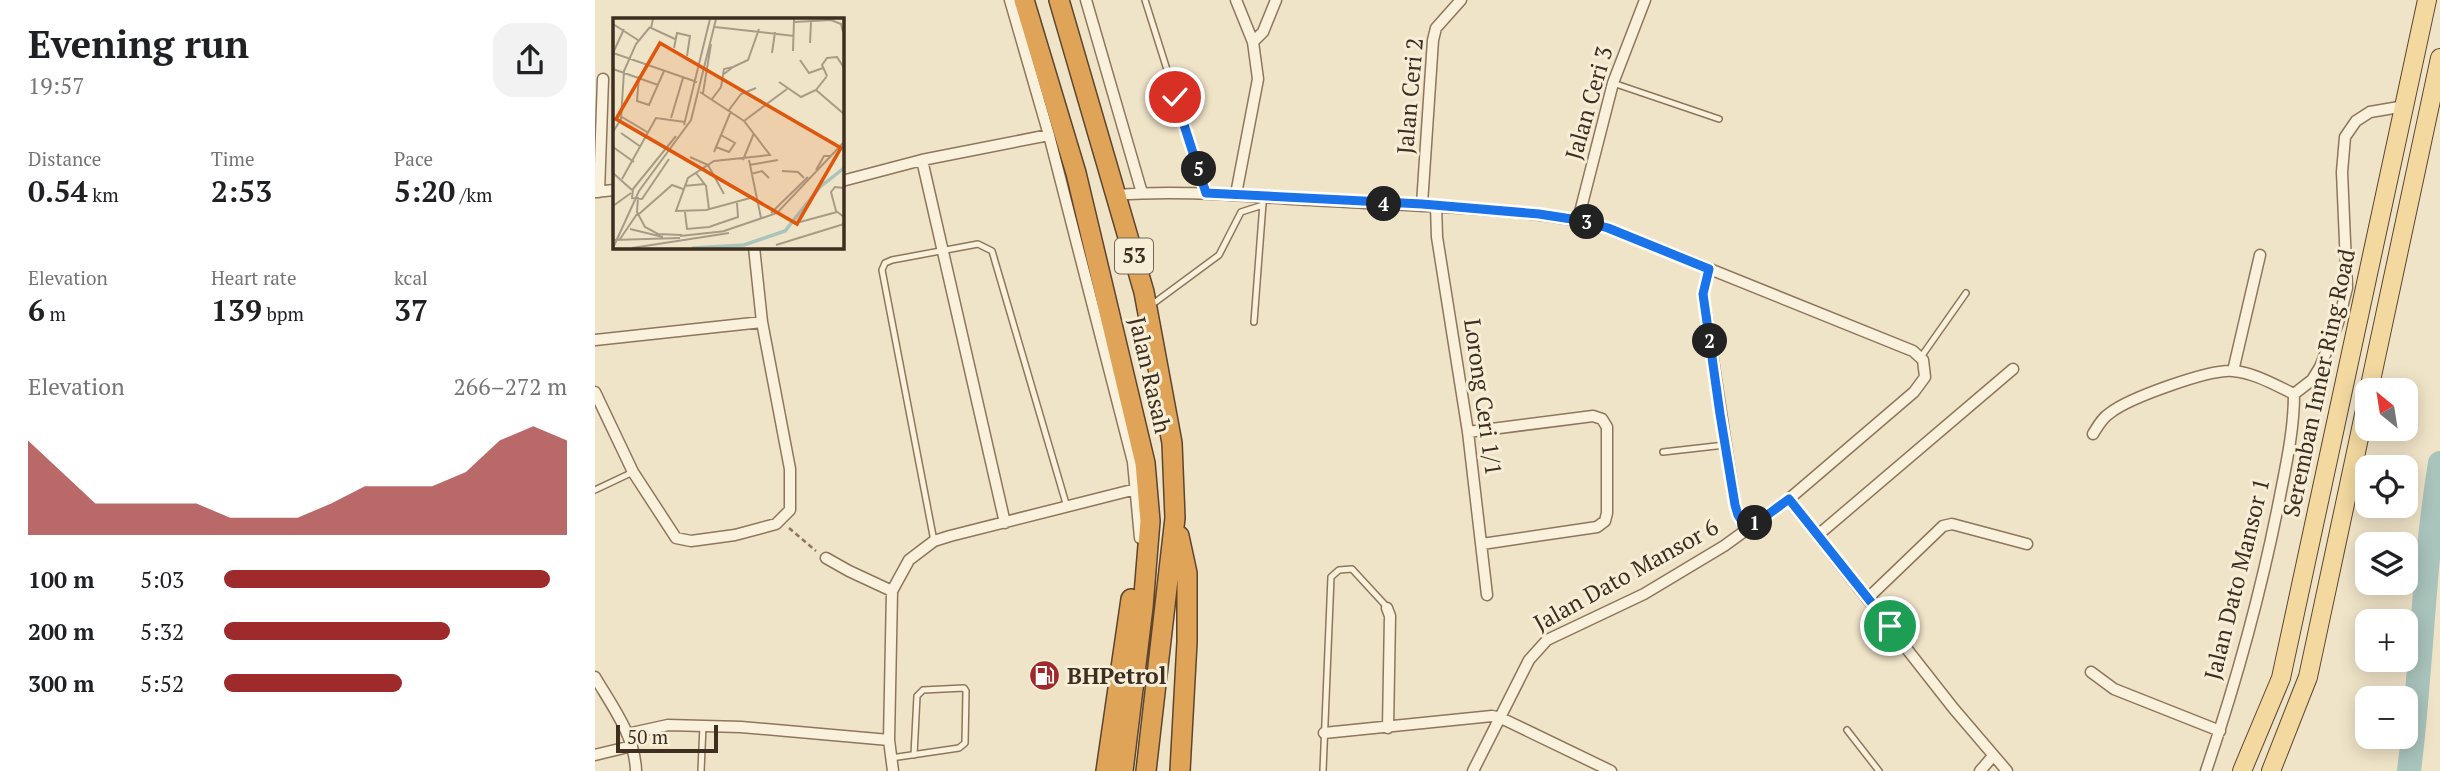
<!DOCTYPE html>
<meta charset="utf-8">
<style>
body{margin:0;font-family:"PT Serif",serif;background:#f2f2f2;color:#202124;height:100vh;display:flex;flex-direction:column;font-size:26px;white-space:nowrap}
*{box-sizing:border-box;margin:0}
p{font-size:23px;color:#757577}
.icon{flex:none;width:38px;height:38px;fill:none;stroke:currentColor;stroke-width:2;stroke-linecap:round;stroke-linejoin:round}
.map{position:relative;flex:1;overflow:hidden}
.details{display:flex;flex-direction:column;background:#fff;width:595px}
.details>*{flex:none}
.needle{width:46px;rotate:330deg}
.buttons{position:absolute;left:1760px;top:378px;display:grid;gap:14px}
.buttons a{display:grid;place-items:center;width:63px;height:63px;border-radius:14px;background:#fff;box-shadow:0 4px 18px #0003;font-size:35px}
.scale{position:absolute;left:21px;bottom:18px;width:102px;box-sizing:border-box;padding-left:7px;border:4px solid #3d2e20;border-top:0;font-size:19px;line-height:24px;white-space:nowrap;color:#3d2e20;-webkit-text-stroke:5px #f7eed8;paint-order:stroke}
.pin{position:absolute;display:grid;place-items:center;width:60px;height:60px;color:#fff;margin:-30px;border:4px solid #fff;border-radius:50%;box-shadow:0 2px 7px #0007}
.km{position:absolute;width:35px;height:35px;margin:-18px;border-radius:50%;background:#222;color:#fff;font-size:19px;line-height:35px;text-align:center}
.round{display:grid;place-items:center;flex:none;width:74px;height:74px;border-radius:21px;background:#f2f2f2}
.summary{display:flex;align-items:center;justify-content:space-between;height:119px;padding:0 28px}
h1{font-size:38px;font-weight:700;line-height:52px}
.metrics{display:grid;grid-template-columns:repeat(3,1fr);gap:10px;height:119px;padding:7px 28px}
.metrics div{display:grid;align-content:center}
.metrics b{font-size:30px;font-weight:700}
.metrics small{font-size:19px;font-weight:400}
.metrics p{font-size:19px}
.chart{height:196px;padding:14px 28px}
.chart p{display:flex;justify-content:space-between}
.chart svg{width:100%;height:126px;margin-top:7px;fill:#9e2a2b;opacity:.7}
ul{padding:0 28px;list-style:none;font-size:23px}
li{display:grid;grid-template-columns:112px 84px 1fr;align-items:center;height:52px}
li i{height:18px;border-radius:9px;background:#9e2a2b}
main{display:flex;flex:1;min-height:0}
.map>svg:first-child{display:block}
</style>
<main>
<section class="details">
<div class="summary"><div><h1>Evening run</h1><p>19:57</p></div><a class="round"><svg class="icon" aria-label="share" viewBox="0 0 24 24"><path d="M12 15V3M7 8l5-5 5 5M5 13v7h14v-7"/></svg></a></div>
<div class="metrics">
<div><p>Distance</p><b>0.54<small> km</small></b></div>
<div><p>Time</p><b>2:53</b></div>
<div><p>Pace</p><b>5:20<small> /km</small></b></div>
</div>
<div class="metrics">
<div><p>Elevation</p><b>6<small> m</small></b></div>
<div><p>Heart rate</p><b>139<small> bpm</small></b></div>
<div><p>kcal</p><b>37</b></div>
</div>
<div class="chart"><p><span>Elevation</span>266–272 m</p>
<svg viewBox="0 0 160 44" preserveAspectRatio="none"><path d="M0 44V11L10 22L20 33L30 33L40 33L50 33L60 38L70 38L80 38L90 33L100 27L110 27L120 27L130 22L140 11L150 6L160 11V44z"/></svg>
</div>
<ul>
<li><b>100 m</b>5:03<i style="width:95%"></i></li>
<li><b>200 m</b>5:32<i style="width:66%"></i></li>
<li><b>300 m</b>5:52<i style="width:52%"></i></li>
</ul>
</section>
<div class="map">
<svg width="1845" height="771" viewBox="0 0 1845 771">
<rect width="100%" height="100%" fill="#f0e4c8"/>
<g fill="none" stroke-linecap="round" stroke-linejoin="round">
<path stroke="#a9c4bc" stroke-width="24" d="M1814,771C1827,669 1828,565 1845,463"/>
<defs>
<path id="lane" d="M550,0L611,193
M1018,83L1124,119
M555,306L624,255L646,212L668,205
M659,322L668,203
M1326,357L1371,293
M1068,452L1130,445
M0,490L38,472
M339,541L287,270L290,263L297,260L383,244L397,251L472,507
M1252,730L1284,771
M296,758L364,748L370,743L371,691L369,688L328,690L322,696L319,755
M106,771L108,726
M728,771L736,577L744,570L757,569L792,607"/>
<path id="street" d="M415,0L454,135L538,462L545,538
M491,0L547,193
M641,0L658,42L663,79L641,194
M658,42L668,32L681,0
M327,160L410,523
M247,181L327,160L454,135
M0,192L19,190
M4,192L8,79
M522,195C593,189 663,198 734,201C787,204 840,206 893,210C934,213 973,217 1013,228L1318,351L1328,360L1330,377L1319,392L1194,499L1129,546L1049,594L952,640L934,660L878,771
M827,204L838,40L841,28L866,0
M841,206L842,237L873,432L892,595
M983,220L1018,83L1050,0
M1114,269L1108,294L1140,505L1143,515L1152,530
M0,340L167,322
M1638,371L1665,255
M0,392L38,472L81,538L96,541L140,535L181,524L195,510V469L167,322L159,247
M1699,394L1717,380L1725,367L1743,323L1752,288L1747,172L1750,137L1761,121L1775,112L1810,106
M873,432L998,416L1007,419L1012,427V513L1010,521L1002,527L887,544
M1498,434C1503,426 1507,418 1515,413C1534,398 1614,369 1638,371C1660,373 1680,385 1699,394
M1194,499L1359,709L1412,771
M1223,535L1418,369
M231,558L254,571L297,591
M1273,598L1348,526L1357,524L1432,544
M792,608L795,616L793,728
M1496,672L1519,689L1625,731
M0,677C17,706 40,736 41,771
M729,733L897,716L906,718L1016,771
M32,734L73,725L146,727L294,740
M0,755L37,746
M298,771L294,740L297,591L314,560L339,541L355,536L541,489
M1385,771L1398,756
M1611,771C1641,683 1666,592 1684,501C1691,465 1699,430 1699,394"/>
<path id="primary" d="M1774,390L1845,58
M1647,771L1686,678L1832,0
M1676,771L1713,677L1773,396"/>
<path id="highway" d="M429,0L481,173L550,463L555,521L548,607L528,771
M464,0L549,292L577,443L580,518L551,771
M584,536L592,573V642L585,771
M511,771L536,599"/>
</defs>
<use href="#lane" stroke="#8d765c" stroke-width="8"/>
<use href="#street" stroke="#8d765c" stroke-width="13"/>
<use href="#primary" stroke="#5b4430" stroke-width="20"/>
<use href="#highway" stroke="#5b4430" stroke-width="22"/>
<path stroke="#8d765c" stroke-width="2.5" stroke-dasharray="5 3.5" stroke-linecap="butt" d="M194,528L221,551"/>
<use href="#lane" stroke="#faf1dc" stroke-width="5"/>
<use href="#street" stroke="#faf1dc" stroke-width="10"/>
<use href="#primary" stroke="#f3d9a0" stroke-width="18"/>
<use href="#highway" stroke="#e0a458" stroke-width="19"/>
</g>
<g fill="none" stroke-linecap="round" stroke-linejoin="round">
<defs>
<path id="route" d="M580,97L611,193L827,204L944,214L983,220L1013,228L1114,269L1108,294L1125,414L1140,505L1143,515L1152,530L1194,499L1295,626"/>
</defs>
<use href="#route" stroke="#fff" stroke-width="14"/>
<use href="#route" stroke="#1a73e8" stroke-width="9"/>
</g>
<defs>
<symbol id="fuel-disc" viewBox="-11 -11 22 22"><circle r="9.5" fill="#9e2a2b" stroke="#f7eed8"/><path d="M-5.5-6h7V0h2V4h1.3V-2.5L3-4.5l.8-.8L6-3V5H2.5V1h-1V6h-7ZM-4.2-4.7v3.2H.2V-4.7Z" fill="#fff"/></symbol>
</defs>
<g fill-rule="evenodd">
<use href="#fuel-disc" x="432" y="658" width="35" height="35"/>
</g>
<g text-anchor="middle" stroke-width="6" stroke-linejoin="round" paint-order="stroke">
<rect fill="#f7eed8" stroke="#756857" stroke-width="2" x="520" y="238.5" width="38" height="35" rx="5"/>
<g font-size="21" font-weight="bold" fill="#3d2e20">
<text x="539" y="263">53</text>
</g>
<g font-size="23" fill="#3d2e20" stroke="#f7eed8">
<text transform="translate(815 96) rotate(-85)" y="8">Jalan Ceri 2</text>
<text transform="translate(994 103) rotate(-74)" y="8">Jalan Ceri 3</text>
<text transform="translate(555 375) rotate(77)" y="8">Jalan Rasah</text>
<text transform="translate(1724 383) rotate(-78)" y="8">Seremban Inner Ring Road</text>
<text transform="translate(888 397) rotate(82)" y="8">Lorong Ceri 1/1</text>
<text transform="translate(1031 575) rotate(-29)" y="8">Jalan Dato Mansor 6</text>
<text transform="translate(1642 579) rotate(-76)" y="8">Jalan Dato Mansor 1</text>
</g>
<g font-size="23" font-weight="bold" fill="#3d2e20" stroke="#f7eed8" text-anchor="start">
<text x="472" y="684">BHPetrol</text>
</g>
</g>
<g transform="translate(18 18)">
<rect width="231" height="231" fill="#f0e4c8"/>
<path fill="none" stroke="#a9c4bc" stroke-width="3.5" d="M79,230L131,227L172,213L207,169L231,150"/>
<path fill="none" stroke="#a89b85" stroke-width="2" d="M40,1L38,10L62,21M181,4L218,2L228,6L230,14M0,6L25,22M102,9L181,18M11,11L0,35L84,64M197,25L198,4M61,30L64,15L77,18L74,38M180,33L181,1M159,35L162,14M187,42L196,55L210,50M120,49L135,42L146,11M0,51L45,67M26,58L24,83L36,87L51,53M214,58L209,47L214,40L224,39L231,50M166,64L188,79L203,72L214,58M203,72L231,96M87,74L131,103L157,137L101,143L75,160L63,193L93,192L141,179M90,75L98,26M99,81L108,69L111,51L120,49L111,56M116,92L128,76L143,70M9,99L34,114M58,100L70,60M131,103L174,71M71,107L97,1M0,114L8,101L11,53L23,26L37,9M8,115L28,129M0,129L21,144M103,129L116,134L122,125L108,117M101,134L118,93M77,139L95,147L111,176M56,141L29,181L19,180L20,171L63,118M130,142L141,115M136,142L148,200M136,147L165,142M203,152L211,138H218M169,153L185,154L191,160M0,155L19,172M83,155L93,168L96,191M138,156L149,153L156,160M9,161L43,100L72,104M71,168L92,166M231,170L222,169L218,174L223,193L231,199M25,179L24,194L32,209L45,216L69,217M0,188L18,175M72,194L74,211L96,209L125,199L124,185M158,195L195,159M26,196L59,167L70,171M187,204L224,194M17,211L50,219M111,213L164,195L231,124M67,218L113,213M7,221L24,196M0,222L67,220M163,227L231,206M0,230L26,173L78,102L103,1M19,230L116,215"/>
<path fill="#df570d" fill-opacity="0.15" stroke="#df570d" stroke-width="3.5" d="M47,25L228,130L184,206L3,101Z"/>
<rect width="231" height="231" fill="none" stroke="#3d2e20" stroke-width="3.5"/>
</g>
</svg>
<div class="buttons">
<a><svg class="needle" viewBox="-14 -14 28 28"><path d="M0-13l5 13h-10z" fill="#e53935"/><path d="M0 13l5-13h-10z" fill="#757577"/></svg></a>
<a><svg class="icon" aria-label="locate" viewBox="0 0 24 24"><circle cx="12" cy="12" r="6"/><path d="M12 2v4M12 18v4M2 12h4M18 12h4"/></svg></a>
<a><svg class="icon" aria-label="layers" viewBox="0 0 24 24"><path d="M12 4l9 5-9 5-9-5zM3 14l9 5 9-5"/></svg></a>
<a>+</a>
<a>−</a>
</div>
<div class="scale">50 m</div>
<div class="pin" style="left:1295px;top:626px;background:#1e9e55"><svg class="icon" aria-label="arrive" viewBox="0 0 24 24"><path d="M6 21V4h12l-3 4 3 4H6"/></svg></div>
<div class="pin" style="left:580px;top:97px;background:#d93025"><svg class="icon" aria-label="check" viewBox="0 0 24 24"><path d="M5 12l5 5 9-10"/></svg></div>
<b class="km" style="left:1160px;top:523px">1</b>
<b class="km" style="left:1115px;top:341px">2</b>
<b class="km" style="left:992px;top:222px">3</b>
<b class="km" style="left:789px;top:204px">4</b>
<b class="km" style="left:604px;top:169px">5</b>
</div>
</main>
